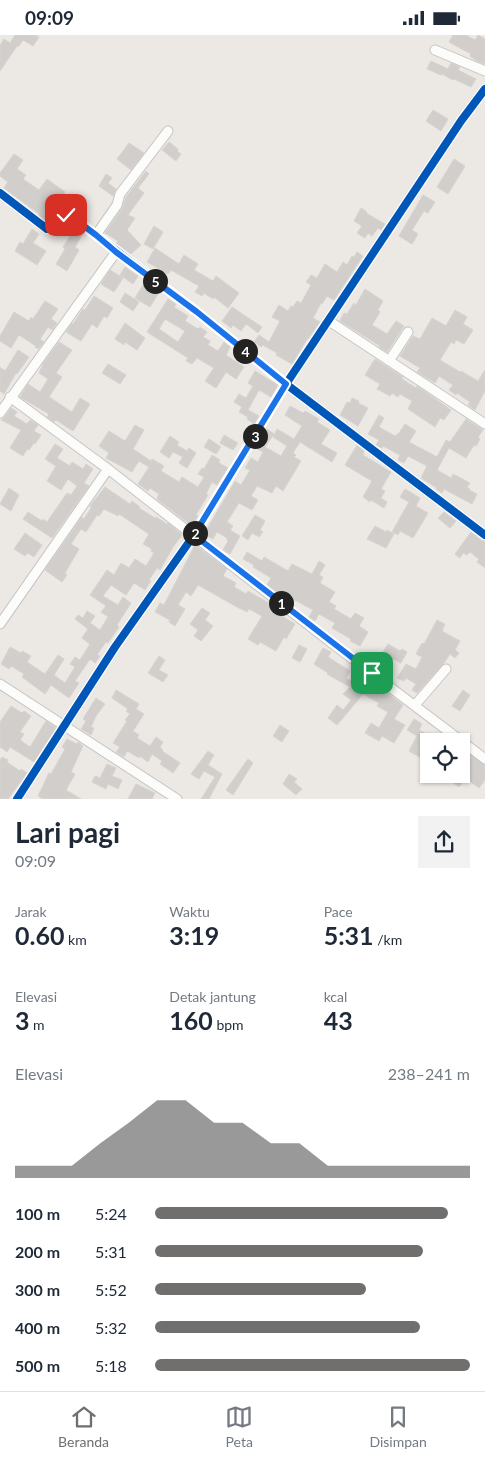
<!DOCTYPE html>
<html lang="id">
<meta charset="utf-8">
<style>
body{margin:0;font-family:Lato,sans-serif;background:#f2f2f3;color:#1f2937;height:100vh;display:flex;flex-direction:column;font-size:19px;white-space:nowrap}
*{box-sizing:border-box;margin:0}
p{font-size:16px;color:#747a83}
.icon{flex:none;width:28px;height:28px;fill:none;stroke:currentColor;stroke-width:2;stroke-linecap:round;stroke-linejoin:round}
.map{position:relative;height:764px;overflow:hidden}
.drawer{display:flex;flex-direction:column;background:#fff;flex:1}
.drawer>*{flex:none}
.tools{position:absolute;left:420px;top:698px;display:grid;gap:10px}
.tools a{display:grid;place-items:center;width:50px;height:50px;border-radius:0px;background:#fff;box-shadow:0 1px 4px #0004;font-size:25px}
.pin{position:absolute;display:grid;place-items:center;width:42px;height:42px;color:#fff;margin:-21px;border-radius:10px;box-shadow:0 2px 8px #0006}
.km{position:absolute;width:25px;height:25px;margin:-12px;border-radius:50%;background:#222;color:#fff;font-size:14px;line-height:25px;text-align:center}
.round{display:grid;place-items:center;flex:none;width:52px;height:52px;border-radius:0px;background:#f2f2f3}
.overview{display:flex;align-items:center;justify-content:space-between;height:85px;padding:0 15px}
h1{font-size:28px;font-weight:700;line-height:38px}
.figures{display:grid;grid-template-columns:repeat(3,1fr);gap:8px;height:85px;padding:5px 15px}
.figures div{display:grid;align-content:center}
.figures b{font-size:25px;font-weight:700}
.figures small{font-size:14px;font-weight:400}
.figures p{font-size:14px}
.chart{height:140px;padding:10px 15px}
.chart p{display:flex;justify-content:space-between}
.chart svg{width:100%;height:90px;margin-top:5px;fill:#706f6e;opacity:.7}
ul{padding:0 15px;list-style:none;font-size:16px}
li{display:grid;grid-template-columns:80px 60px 1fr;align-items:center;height:38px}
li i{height:12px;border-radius:6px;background:#706f6e}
.status{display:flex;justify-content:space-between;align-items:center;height:35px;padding:0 25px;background:#fff;direction:ltr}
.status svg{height:14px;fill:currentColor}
.tab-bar{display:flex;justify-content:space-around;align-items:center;height:70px;border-top:1px solid #e0e1e3;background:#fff;font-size:14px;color:#747a83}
.tab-bar a{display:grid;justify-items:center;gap:2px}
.tab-bar .current{color:#706f6e}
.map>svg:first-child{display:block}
</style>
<div class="status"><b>09:09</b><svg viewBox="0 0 49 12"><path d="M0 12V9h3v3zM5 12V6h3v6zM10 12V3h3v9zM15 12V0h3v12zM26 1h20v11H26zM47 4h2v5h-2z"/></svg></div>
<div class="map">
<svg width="485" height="764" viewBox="0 0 485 764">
<rect width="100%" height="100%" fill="#ece8e4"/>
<path fill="#d1cecb" stroke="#d7d4d0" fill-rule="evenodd" d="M15,0H35L39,2L33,11L23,5L18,12L17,11L0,36V10L4,4L10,8Z
M453,0H466L475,5L478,0L485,4V29L477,26L470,21L471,19L449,7Z
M431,26L448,34L451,28L460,32L458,35L476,44L471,52L454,44L453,45L442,39L441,40L427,34Z
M433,75L448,84L441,96L426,86Z
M169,107L178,114L177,116L181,119L176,126L162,115Z
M129,108L144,118L131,135L117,124Z
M14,119L23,125L17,134L26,140L23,144L39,155L47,144L65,157L45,185L39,180V179L4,153L8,147L0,141V138Z
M454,124L465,131L448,159L437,152Z
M146,136L149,139L138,153L144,158L128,180L135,183L127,195L141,210L131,219L116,208L118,206L105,198L122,174L126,162Z
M106,139L112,143L108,148L116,154L113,161L99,151Z
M423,160L435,167L428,178L424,176L412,195L418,199L412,209L399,201Z
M361,173L367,177L366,178L385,189L381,195L378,193L372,201L368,198L365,203L357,198L362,191L354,186Z
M154,191L163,197L153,214L144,209Z
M32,194L39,199L33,208L46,216L37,230L15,216L20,207L23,209Z
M74,195L82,200L75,212L79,215L67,236L56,229L65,214L63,212Z
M155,213L179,229L184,220L198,229L194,235L213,246L216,241L239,258L228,273L214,262L213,264L204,258L202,261L195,257L199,251L171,235L168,239L147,227Z
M357,217L363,221L334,265L327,261L322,269L321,268L313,283L320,287L308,304H307L292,329L276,320L277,318L263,310L261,312L254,307L259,300L269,307L280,286L272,282L279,270L288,276L291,271L293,272L297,266L301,268L311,250L306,247L311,240L317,243L325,229L337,237L343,227L347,230L352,221L354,222Z
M125,232L138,241L133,249L120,240Z
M110,235L123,243L114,257L101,249Z
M143,250L158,259L150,272L135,263Z
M365,254L383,266L378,275L380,277L372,290L387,299L396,286L404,291L387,317L379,312L380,311L340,286L344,278L347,279L354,268L356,270Z
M125,258L139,267L133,276L120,267Z
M94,261L113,273L107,283L104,281L97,293L92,289L81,306L66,297L72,288L73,289L83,274L85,275Z
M168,264L176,269L174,272L188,281L185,286L198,294L200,292L207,297L203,302L210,306L208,310L218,316L224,307L230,312L226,320L244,332L236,344L226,337L216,353L205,346L214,333L197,323L192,329L186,326L188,323L147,297ZM165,284L185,296L178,307L159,294Z
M45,266L58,274L51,284L57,288L52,295L48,292L40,304L44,307L38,314L35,312L36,311L19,300L11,313L0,306V301L14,277L29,286L31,282L33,284Z
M232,272L262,292L258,298L246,289L241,296L233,290L231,293L222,286Z
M455,275L467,282L463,289L473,295L464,309L456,305L454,309L451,307L440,325L460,337L461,336L478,346L485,335V356L475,375L468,370L470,367L457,358L456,360L449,355L453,350L439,341L435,348L417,337L420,333L400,321L413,301L420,304L432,283L446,291Z
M125,288L145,303L137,315L125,307L124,310L115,304Z
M59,307L72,315L56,338L62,342L49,362L72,377L80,363L90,369L73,396L56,385L54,387L47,382L49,379L20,362L28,349L40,357L48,344L39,338L44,327Z
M18,315L29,322L17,339L16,338L4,359L0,356V332L5,336Z
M375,324L403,342L402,344L416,353L417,351L451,375L444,385L440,383L435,392L408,374L412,366L400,359L398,362L392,358L390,361L377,354L380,349L365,340Z
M108,329L126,340L120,349L102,338Z
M255,336L278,350L271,362L259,355L248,375L259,381L254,389L247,384L248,382L239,377L242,372L234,367L239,359L246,363L253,351L248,348Z
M352,363L359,366L358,368L368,373L358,391L340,380L347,367L350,368Z
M290,371L303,378L305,376L319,384L317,387L330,395L321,409L337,418L332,427L300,407L293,418L296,420L294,422L301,426L283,456L276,451L272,458L257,451L251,461L258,465L252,475L239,468L227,487L233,491L230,495L240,501L230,519L223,515L228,506L227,505V503L217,497L213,504L204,499L235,446L241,450L250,435L245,433L251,423L258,427L263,417L256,413L267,394L274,399L265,412L281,421L287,411L273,402L277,394L294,404L302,391L285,380Z
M11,373L17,377L14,381L27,389L30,385L38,390L34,396L41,400L35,409L34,408L29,415L27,414L23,421L10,413L21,395L1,385L5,382Z
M379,380L384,383L379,392L395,401L399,398L405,389L416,396L409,407L437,422L446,405L450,407L466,384L483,395L478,402L480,404L476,411L474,410L466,423L449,413L437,435L451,443L453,439L470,448L467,452L470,454L469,455L477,459L472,469L444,454L442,458L436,454L437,453L421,443L427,431L408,421L404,428L398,425L400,420L383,411L382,413L376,410L379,405L368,399Z
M135,390L144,395L133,414L151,426L152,424L164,431L161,436L179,447L182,442L198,452L204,442L198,439L202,433L204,434L212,420L220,425L219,428L228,433L217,450L212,447L206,459L208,460L196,480L198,481L192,491L157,464L159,459L150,453L148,456L138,449L149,432L139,426L132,437L106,423L109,418L99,411L109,396L125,406Z
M224,400L238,408L233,415L220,408Z
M170,401L179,407L177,410L187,416L189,413L196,418L187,433L179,428L183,422L173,417L169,423L160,417Z
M209,404L221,412L216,419L204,412Z
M55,409L63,414L57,423L70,431L72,427L83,434L86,429L93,434L84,448L89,451L52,503L23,484L28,477L42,486L43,484L47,487L67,458L71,460L77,451L68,444L61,455L47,446L56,431L45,424Z
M357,410L364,416L363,420L391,437L381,454L385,456L381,463L387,467L384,473L371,465L370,467L363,462L372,446L345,430Z
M105,452L130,469L132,466L140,472L139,473L155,483L156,482L167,489L168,488L182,500L173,512L160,535L157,533L149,545L151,546L145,555L134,548L126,560L111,550L103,561L118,570L123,562L131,568L117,590L119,592L108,608L106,607L97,620L100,621L95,628L90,624L75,646L79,648L69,663L51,650L45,659L22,642L24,639L11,631L9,634L1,629L10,612L21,618L22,616L31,621L27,627L45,639L58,620L64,624L54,640L65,648L75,632L70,629L75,622L80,625L90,609L82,603L88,594L75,584L78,580L83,583L87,576L95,581L90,588L100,595L108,582L101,577L106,571L90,560L107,535L114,540L121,528L129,533L135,524L146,531L154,518L151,516L152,514L143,509L149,499L119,479L118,481L104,474L99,481L97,480L86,497L81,494L71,509L79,514L65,538L67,540L62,547L45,535L82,482L84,484L91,473L90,471Z
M9,453L19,460L11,476L0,469Z
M405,454L420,463L416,471L428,478L413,503L400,496L398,500L392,497L409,467L400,462Z
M444,477L456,486L450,493L438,483Z
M255,480L265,486L260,495L263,497L259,502L252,498L248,505L242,501Z
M375,491L386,497L387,495L394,499L386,513L367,504Z
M471,497L481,505L485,506V533L477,527L479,524L470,517L467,520L463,518L460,523L455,519Z
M25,498L42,510L34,522L28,518L25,521L14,514Z
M195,510L227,534L223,541L236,548L234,552L246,559L248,556L269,568L268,570L283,579L282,581L295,589L286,604L284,602L276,616L260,607L258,610L248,604L262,581L249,574L247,577L237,572L198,550L191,561L186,557L178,570L185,574L175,591L169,587L170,585L155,577L160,568L164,570Z
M247,517L262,526L264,522L288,536L292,529L312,539L319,526L325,530L319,540L323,542L320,548L335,557L329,567L336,571L334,574L351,584L355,578L364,583L359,591L368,597L360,611L350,606L351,604L332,593L335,588L319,579L315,586L309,582L313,575L295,565L293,568L284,563L267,550L271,543L253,532L254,530L243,524Z
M202,573L210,578L205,585L213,591L201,606L194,601L198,595L190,589Z
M437,585L445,589L442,596L460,606L455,615L459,618L455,623L450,619L444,628L417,658L412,655L416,649L406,643L404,646L397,643L406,629L416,634L422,622L416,619L422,608L424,609Z
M388,609L400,616L402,614L407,617L401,628L393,624L389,631L378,625Z
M299,610L307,614L300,627L292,623Z
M323,613L331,617L328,622L350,636L346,643L359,650L361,646L369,651L372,647L403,670L394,684L405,690L394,708L382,701L379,706L365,698L371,688L379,693L388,677L377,671L379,668L363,659L337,690L328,683L337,670L343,675L351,665L343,659L350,652L327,639L328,638L314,629Z
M159,621L165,625L159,635L168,640L163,647L148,638Z
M116,655L139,669L136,674L144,679L133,696L139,700L137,703L150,711L156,702L163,707L160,712L163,715L162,716L180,728L173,738L160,729L162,726L152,719L148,727L140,721L139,723L127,716L124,722L116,717L120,712L113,708L127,686L125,685L130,679L126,676L128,674L112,663Z
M463,655L470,660L460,676L452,671Z
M96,663L105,669L96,681L91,692L94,693L91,700L81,694L86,686L83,684Z
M11,671L22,678L24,676L31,681L20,697L24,699L20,705L30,712L46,686L56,693L34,727L10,712L7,717L0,712V687Z
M414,684L422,689L419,695L428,700L419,714L426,718L423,724L409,716L417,701L407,695Z
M280,690L289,696L282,707L273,701Z
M67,704L77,709L78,707L83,711L71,737L75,739L66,755L81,764H43L38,761L49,738L51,739L65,714L62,712Z
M461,714L485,730V745L479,753L465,743L459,752L451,746L456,739L461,742Z
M208,716L214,720L208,730L222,739L209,764H201L215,742L204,736L199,744L191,739Z
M2,722L8,725L7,727L20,736L21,734L27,738L8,764H0V725Z
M248,724L253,728L233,760L226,755Z
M107,729L116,733L112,741L122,745L118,754L108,749L106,754L92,747L95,741L100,743Z
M289,739L297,744L294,747L302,754L296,760L283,749Z
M136,749L155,758L152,764H128Z"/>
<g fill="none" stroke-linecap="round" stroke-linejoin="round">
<defs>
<path id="street" d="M435,15L485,36
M0,158L47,194C58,191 58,177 72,182L197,277L286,349L485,500
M96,200L117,170L120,159L168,96
M329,286L485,389
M389,326L408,297
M10,362L108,434L329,606L485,724
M0,378L116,217
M0,589L108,434
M0,649L177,764
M415,670L446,634
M17,764L115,612L194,500L286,349L461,86L485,54"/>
</defs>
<use href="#street" stroke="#c5c4c5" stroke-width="11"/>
<use href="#street" stroke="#fcfcfb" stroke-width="9"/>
<defs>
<path id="cycleway" d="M0,158L47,194C58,191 58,177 72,182L197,277L286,349L485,500
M17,764L115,612L194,500L286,349L461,86L485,54"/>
</defs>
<use href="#cycleway" stroke="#fff" stroke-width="11"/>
<use href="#cycleway" stroke="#0057b8" stroke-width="8"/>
</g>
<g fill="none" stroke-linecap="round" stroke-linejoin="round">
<defs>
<path id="route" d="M66,180L72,182L96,200L116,217L197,277L286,349L194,500L372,638"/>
</defs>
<use href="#route" stroke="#fff" stroke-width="10"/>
<use href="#route" stroke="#1a73e8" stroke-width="6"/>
</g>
</svg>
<div class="tools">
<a><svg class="icon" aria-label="locate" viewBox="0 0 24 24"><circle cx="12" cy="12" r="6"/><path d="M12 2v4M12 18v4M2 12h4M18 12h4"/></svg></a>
</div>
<div class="pin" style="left:372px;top:638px;background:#1e9e55"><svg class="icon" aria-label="arrive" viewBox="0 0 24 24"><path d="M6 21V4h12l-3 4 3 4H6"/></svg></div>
<div class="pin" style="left:66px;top:180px;background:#d93025"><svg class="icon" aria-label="check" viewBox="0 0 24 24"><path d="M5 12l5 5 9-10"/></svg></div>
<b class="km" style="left:281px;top:568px">1</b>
<b class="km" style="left:195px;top:498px">2</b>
<b class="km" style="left:255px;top:401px">3</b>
<b class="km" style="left:245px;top:316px">4</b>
<b class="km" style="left:155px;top:246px">5</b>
</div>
<section class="drawer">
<div class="overview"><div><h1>Lari pagi</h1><p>09:09</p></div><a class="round"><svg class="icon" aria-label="share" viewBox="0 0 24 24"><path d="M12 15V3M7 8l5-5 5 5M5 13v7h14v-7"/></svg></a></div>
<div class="figures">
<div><p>Jarak</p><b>0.60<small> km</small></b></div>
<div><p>Waktu</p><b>3:19</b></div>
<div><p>Pace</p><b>5:31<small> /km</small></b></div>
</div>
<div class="figures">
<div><p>Elevasi</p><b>3<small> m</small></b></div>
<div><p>Detak jantung</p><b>160<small> bpm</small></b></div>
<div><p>kcal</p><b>43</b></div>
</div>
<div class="chart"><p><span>Elevasi</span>238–241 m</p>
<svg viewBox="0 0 160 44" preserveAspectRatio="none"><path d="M0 44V38L10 38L20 38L30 27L40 17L50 6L60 6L70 17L80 17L90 27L100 27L110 38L120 38L130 38L140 38L150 38L160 38V44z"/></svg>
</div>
<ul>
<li><b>100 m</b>5:24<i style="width:93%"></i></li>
<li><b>200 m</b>5:31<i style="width:85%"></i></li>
<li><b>300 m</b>5:52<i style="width:67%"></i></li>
<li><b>400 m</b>5:32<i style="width:84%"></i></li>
<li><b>500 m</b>5:18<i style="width:100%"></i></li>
</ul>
</section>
<nav class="tab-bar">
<a class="current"><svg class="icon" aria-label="home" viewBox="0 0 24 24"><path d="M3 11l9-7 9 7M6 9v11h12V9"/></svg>Beranda</a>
<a><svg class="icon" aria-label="map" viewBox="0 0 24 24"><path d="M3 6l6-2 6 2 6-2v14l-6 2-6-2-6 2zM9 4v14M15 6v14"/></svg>Peta</a>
<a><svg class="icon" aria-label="saved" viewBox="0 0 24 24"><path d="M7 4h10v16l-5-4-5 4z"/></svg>Disimpan</a>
</nav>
